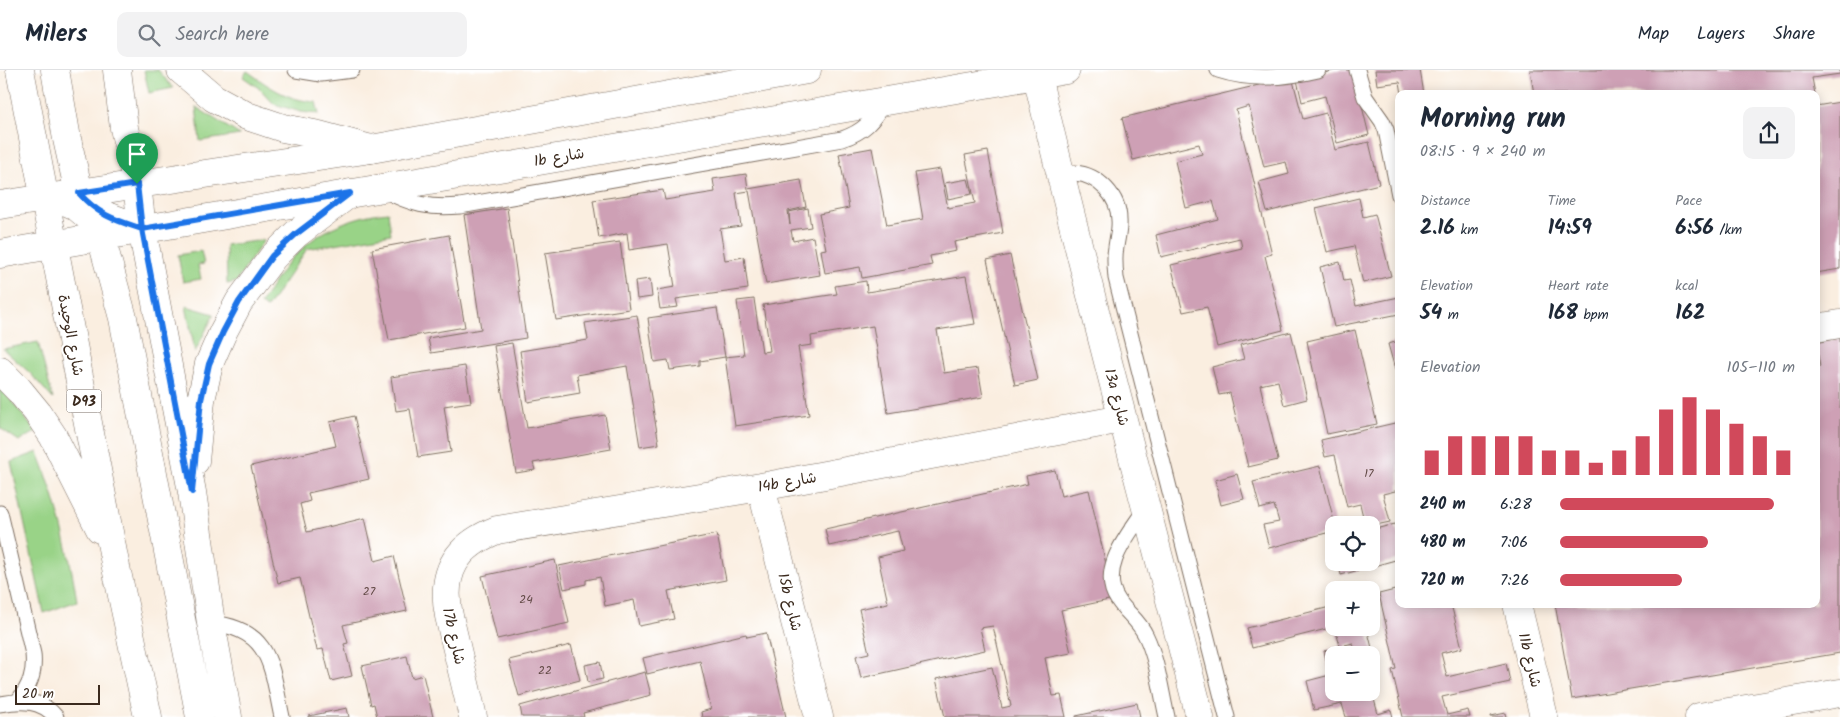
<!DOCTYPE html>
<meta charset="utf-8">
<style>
body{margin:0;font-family:Kalam,"Playpen Sans Arabic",sans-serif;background:#f2f2f3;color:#1f2937;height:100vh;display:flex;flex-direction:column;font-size:19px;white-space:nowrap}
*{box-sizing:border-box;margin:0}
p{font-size:16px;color:#747a83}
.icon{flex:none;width:28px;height:28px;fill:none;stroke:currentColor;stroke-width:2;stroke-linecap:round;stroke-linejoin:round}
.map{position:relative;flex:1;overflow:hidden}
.sheet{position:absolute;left:1395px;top:20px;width:425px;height:518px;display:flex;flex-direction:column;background:#fff;border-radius:10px;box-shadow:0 2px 12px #0003}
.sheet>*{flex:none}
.fabs{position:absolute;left:1325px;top:446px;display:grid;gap:10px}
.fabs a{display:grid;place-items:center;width:55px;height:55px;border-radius:10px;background:#fff;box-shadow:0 2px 12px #0003;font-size:25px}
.scale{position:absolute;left:15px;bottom:12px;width:85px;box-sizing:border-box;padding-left:5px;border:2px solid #3b2a1e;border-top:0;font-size:14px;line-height:18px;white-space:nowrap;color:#3b2a1e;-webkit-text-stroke:4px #fff;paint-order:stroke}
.pin{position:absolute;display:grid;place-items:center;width:42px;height:42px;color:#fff;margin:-51px -21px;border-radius:50% 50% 50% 0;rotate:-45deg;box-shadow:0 0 5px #0007}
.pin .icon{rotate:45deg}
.round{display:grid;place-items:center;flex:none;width:52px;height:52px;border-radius:10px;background:#f2f2f3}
.headline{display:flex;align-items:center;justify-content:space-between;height:85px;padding:0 25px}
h1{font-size:28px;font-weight:700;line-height:38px}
.figures{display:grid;grid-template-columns:repeat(3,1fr);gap:8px;height:85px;padding:5px 25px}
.figures div{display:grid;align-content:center}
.figures b{font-size:21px;font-weight:700}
.figures small{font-size:14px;font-weight:400}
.figures p{font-size:14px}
.chart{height:140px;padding:10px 25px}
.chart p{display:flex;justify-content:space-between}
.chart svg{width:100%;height:90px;margin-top:5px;stroke:#d1495b;stroke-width:6}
ul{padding:0 25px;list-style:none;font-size:16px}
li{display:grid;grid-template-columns:80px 60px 1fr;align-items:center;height:38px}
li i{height:12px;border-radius:6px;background:#d1495b}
header{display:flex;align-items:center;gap:30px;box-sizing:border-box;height:70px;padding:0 25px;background:#fff;border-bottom:1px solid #e0e1e3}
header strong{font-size:24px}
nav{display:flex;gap:28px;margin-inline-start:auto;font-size:18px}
.search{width:350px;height:45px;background:#f2f2f3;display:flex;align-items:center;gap:12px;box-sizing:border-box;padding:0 18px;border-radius:10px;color:#747a83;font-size:19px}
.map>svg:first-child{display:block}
</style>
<header>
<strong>Milers</strong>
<div class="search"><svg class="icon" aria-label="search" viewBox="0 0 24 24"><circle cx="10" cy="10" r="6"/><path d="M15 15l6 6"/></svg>Search here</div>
<nav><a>Map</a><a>Layers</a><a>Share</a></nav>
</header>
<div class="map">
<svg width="1840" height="647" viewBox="0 0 1840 647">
<rect width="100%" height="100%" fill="#fff"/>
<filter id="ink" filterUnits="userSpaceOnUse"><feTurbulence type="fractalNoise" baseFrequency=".02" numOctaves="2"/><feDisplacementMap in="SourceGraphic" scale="10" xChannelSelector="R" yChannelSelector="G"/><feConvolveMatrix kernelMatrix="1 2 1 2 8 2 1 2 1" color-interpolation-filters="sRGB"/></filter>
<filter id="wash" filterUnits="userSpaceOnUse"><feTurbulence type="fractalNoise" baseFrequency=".0096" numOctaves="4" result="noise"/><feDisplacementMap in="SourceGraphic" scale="20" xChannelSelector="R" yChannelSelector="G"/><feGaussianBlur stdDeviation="1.12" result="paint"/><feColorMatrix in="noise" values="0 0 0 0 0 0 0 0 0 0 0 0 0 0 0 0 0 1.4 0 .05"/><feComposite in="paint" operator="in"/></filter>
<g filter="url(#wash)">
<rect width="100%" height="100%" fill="#faeee0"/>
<path fill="#99d387" stroke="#6a7e52" d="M144,0H158L173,18L149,23Z
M247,1C270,17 286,30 316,32L319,44L301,42L274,34L260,19L243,7Z
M196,37L240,65L200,71Z
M388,142L391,164L307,179L267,238L260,234C272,217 282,197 297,183C321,159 355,145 388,142Z
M264,170L236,212L227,214L226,175Z
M201,181L204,194L198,195L201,209L183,212L178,185Z
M186,236L214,244L195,282Z
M38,272L53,329L30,303L3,279Z
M0,317L36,362L19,371L0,358Z
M38,382C57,431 69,479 77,531L44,543L11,392Z"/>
<g id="blocks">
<path fill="#cea0b5" d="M1336,0H1353L1369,65L1337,73L1325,26L1302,32L1297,10Z
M1375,0H1420L1424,24H1402L1400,12L1377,15Z
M1530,0H1840V4L1812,8L1815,24H1534Z
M1292,7L1303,49L1326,43L1335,80L1369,72L1379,114L1267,142L1259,112L1289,104L1286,92L1264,97L1249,36L1236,40L1272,184L1265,186L1283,260L1217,277L1207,237L1183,242L1171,195L1242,178L1240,168L1161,187L1156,165L1218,149L1213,131L1186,138L1175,91L1202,84L1199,74L1133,90L1122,48Z
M1840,32V199L1816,203V36Z
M872,78L887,155L923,149L915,103L940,99L948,138L975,133L965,85L988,81L1003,163L954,172L956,181L930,186L932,195L862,208L860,197L825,203L821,180L826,179L819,144L849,138L839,84Z
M746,104L748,119L801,110L806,137L788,141L790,155L789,142L808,138L811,157L791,160L793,171L813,167L820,205L766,214L749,121L736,123L741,156L720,159L725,190L744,187L748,219L676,229L678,237L660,239L657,220L675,217L668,174L629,180L627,163L599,168L593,130L663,120L665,130L715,122L713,109Z
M968,109L972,124L948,129L945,113Z
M1359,128L1363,147L1375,144L1391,206L1363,213L1354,176L1327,182L1316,138Z
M507,138L526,268L431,283L428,268L481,259L464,145Z
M449,165L465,257L389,270L372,179Z
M620,172L629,239L556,250L545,183Z
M1010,185L1038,310L1015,315L987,190Z
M1340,192L1344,211L1350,210L1356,236L1399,227V244L1334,257L1320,197Z
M966,206L975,254L937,260L944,303L978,298L983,327L888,343L873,256L811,266L812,275L798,277L809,345L735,356L725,287L744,285L737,231L754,229L762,282L770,281L763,235L837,224L835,216L866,211L867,222Z
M650,209L652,227L637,229L635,211Z
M717,238L725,287L700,291V296L670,300L668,290L654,292L648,248Z
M637,245L659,374L640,377L627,296L577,305L580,323L528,332L520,281L588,270L585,253Z
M1355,260L1377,354L1327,364L1307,271Z
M1291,262L1307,329L1284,335L1278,311L1260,315L1278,390L1248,397L1230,323L1219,325L1212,297L1244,289L1240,275Z
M1840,268V583L1572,629L1555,534H1816V298L1820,297L1816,273Z
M1399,271V310H1398L1388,274Z
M512,273L527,358L605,345L611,379L533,393L535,400L516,403L494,276Z
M465,296L471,332L444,336L451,382L418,387L410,339L396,341L391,307Z
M354,346L369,409L308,423L310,431L300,434L307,462L365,448L375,491L394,486L407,541L343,555L348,573L344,574L352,606L331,611L323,579L317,580L300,508L278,513L251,396L336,376L330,352Z
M1399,352V370H1396L1399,382V420L1383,424L1390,452L1371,456V455H1365L1360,434L1347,437L1335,385L1325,387L1321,370Z
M1320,396L1335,455H1334V461L1269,478L1263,455L1279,452L1274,435L1260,439L1253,412Z
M1055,400L1061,426L1089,420L1114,529L1061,540L1071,583L1045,588L1053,626L1061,625L1066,647H945L936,609L992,597L1002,638L1011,636L993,556L980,558L985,580L861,608L856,586L869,583L859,539L888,533L878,487L903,481L898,461L829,476L825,459L1028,414L1026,406Z
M1237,404L1244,429L1221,435L1215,410Z
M1395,454L1399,468V489L1341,505L1338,492H1371V477L1375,476L1371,460Z
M717,464L726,510L668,521L674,549L639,556L634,530L605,536L600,507L586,510V514L564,519L559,496Z
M555,490L569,553L497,569L482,506Z
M1399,519V534H1451L1462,578L1441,583L1447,607L1506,593L1510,612L1442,627L1447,645L1468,640L1470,647H1403L1392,600L1396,599L1379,524Z
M1334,536V557L1252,578L1247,558Z
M1335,558H1367L1375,590L1371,591V585H1356L1353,573L1345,575L1347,585H1334V622H1372L1378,644L1391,640L1393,647H1346L1342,634L1314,640L1307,611L1330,605L1324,581L1340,576Z
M766,563L786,647H702L701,642L711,639L700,591L647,604L643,588L746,564L747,567Z
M571,575L580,610L519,626L509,590Z
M407,586L412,608L423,605L433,647H377L374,634L371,635L362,596Z
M600,592L603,609L588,612L585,595Z
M645,602L651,625L583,643L584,647H522L520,636Z
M1137,633L1140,647H1076V646Z
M347,638L349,647H309V646Z
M1506,643L1507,647H1491V646Z"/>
</g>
</g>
<g filter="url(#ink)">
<use href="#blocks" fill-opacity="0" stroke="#7e6f62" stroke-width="1"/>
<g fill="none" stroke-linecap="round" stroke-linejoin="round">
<defs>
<path id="service" d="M296,0L321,4L352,0
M1218,0C1252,11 1284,8 1318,0
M1357,0L1365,27L1382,51L1386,60L1399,125
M1060,104C1065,104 1070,103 1075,103C1099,105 1119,127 1119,150C1120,159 1117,168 1116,177C1114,187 1115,198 1116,208L1227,647
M384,120C411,134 429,139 460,136L842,69C863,62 874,51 884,31
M1146,438C1130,463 1097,499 1118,530C1127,544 1138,549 1146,566C1157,589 1161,621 1167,647
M0,443L33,584C35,603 30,616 18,631
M211,553C272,559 271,597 282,647
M0,634C21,630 41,629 56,647"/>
<path id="minor" d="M1037,6C1087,221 1146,433 1200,647
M1816,258L1840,254
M761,417L819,647
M1517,534L1544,647
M473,647L449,546C440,502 456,476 497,460L761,417L1122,349
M1699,647L1840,623"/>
<path id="tertiary" d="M0,135L371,79L807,0
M0,184L1066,0"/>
<path id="primary" d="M20,0L114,488L148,647
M55,0L67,69L79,123L90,136L107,146L142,159
M117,0L124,58L137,114L142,159L192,422L211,553L228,647
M181,0L214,28L247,46L283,58L319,65L371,79
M43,128L60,129L76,136L90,148L101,167L123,248L200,647
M0,301L19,320L37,342L53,366L100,459
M195,391L201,330L209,294L223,262L239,232L273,187L296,164L350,123"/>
</defs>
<use href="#service" stroke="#7e6f62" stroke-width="17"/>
<use href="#minor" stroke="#7e6f62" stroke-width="29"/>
<use href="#tertiary" stroke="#7e6f62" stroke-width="29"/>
<use href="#primary" stroke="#7e6f62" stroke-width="29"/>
<use href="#service" stroke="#fff" stroke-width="15"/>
<use href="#minor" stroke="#fff" stroke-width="28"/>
<use href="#tertiary" stroke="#fff" stroke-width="28"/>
<use href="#primary" stroke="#fff" stroke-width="28"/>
</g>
</g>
<g fill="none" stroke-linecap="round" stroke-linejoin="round" filter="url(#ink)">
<defs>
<path id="route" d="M137,114L79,123C98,145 115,150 142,159L192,422L201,330L209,294L223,262L239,232L272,186L296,164L350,123L142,159L137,114"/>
</defs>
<use href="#route" stroke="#fff" stroke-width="10"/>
<use href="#route" stroke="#1a73e8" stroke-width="6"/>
</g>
<g text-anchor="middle" stroke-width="4" stroke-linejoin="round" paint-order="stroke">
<g font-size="12" fill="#604844">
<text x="1369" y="407">17</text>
<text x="369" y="525">27</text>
<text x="526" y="533">24</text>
<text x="545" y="604">22</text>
</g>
<rect fill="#fff" stroke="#766a62" stroke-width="1" x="66.5" y="319.5" width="35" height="23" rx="4"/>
<g font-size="14" font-weight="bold" fill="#3b2a1e">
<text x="84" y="336">D93</text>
</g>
<g font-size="15" fill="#3b2a1e" stroke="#fff">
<text transform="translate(559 87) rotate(-10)" y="5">1b شارع</text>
<text transform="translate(71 265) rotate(79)" y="5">شارع الوحيدة</text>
<text transform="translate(1117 327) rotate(75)" y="5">13a شارع</text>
<text transform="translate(787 412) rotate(-10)" y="5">14b شارع</text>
<text transform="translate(790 532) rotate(76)" y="5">15b شارع</text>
<text transform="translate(454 566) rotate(77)" y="5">17b شارع</text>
<text transform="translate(1530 590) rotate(76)" y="5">11b شارع</text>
</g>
</g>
</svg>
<div class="fabs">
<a><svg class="icon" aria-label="locate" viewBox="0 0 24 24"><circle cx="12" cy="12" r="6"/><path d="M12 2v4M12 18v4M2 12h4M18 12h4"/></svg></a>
<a>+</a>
<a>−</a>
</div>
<div class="scale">20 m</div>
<div class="pin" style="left:137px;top:114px;background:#1e9e55"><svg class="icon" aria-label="arrive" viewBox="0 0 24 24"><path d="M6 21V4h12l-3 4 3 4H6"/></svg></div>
<section class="sheet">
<div class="headline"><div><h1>Morning run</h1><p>08:15 · 9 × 240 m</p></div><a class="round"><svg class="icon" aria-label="share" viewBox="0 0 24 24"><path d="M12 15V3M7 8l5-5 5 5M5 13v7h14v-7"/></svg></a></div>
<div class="figures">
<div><p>Distance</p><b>2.16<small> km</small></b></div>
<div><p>Time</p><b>14:59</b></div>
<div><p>Pace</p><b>6:56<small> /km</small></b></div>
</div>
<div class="figures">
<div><p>Elevation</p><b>54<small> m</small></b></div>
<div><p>Heart rate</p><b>168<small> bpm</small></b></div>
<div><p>kcal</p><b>162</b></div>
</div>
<div class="chart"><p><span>Elevation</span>105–110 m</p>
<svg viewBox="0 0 160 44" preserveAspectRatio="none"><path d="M5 44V32M15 44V25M25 44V25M35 44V25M45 44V25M55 44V32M65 44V32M75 44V38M85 44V32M95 44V25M105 44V12M115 44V6M125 44V12M135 44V19M145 44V25M155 44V32"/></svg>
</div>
<ul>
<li><b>240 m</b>6:28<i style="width:91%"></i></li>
<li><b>480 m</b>7:06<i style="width:63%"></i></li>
<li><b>720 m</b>7:26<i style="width:52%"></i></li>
</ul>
</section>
</div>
